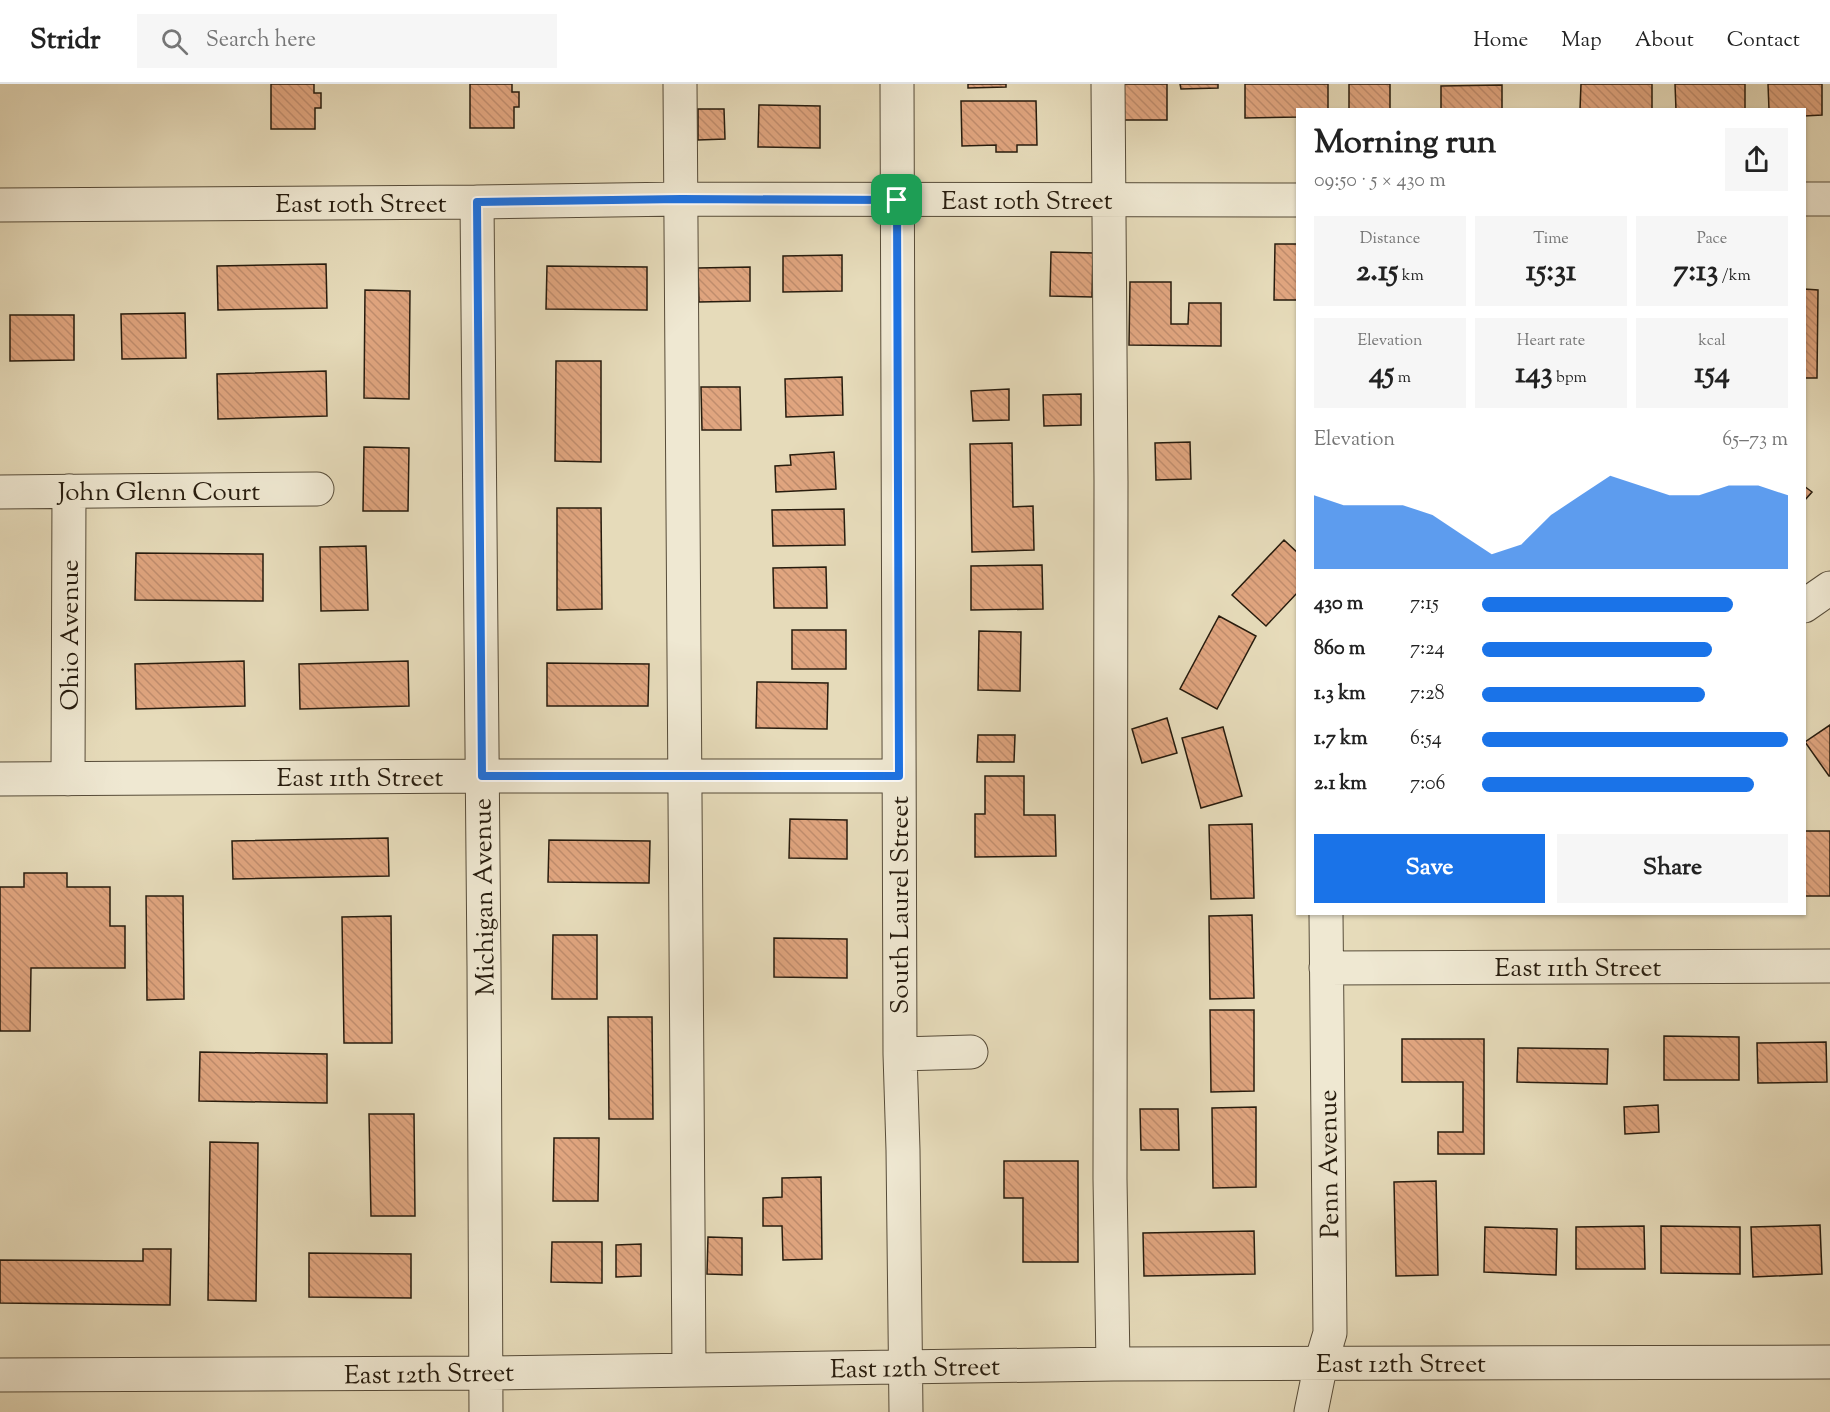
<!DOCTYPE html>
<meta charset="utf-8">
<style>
body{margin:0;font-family:"Sorts Mill Goudy",serif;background:#f6f6f6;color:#222;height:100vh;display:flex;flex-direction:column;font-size:22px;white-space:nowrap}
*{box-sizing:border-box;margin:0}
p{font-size:20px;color:#767676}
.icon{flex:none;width:33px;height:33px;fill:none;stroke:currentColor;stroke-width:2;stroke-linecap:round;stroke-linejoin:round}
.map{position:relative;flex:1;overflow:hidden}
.details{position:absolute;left:1296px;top:24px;width:510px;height:807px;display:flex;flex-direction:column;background:#fff;border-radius:0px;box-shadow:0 2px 4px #0004}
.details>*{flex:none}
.pin{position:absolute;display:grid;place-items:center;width:51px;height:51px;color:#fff;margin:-26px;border-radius:12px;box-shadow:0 3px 9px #0006}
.round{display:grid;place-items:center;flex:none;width:63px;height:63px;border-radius:0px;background:#f6f6f6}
.headline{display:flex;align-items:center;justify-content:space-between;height:102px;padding:0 18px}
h1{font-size:33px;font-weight:700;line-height:45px}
.stats{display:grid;grid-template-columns:repeat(3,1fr);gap:9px;height:102px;padding:6px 18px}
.stats div{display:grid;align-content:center;border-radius:0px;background:#f6f6f6;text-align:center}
.stats b{font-size:30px;font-weight:700}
.stats small{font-size:16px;font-weight:400}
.stats p{font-size:16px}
.chart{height:168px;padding:12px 18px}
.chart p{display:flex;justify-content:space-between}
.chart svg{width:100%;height:108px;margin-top:6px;fill:#1a73e8;opacity:.7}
.cta{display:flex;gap:12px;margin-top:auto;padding:12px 18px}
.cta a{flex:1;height:69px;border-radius:0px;background:#1a73e8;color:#fff;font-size:24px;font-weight:700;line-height:69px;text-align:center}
.cta a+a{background:#f6f6f6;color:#222}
ul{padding:0 18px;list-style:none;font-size:20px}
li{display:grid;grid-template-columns:96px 72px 1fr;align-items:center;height:45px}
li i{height:15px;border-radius:8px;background:#1a73e8}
header{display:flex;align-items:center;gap:36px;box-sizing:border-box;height:84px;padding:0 30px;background:#fff;border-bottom:2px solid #e0e0e0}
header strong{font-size:28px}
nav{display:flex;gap:33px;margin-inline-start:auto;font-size:21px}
.search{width:420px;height:54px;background:#f6f6f6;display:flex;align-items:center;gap:15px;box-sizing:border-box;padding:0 21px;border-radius:0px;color:#767676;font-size:22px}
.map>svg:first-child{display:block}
</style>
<header>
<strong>Stridr</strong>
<div class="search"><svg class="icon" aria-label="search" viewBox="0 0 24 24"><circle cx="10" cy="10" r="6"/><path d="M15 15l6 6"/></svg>Search here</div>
<nav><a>Home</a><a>Map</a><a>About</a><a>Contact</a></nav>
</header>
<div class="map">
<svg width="1830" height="1328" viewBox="0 0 1830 1328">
<defs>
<pattern id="building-back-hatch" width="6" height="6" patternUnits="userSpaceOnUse" patternTransform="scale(1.5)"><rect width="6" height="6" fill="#e0a57f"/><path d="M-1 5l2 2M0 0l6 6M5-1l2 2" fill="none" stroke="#c08d6d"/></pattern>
</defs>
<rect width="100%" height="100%" fill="#e6dbba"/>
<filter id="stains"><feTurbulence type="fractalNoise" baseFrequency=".00333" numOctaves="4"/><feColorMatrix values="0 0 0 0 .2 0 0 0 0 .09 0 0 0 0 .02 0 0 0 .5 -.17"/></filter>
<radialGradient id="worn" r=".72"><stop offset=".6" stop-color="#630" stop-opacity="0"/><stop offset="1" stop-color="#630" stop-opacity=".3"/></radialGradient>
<path fill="url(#building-back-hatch)" stroke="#271c0e" stroke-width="1.5" d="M271,0H314V9H321V24H315V45H271Z
M470,0H512V8H519V23H514V44H470Z
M968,0H1006V3L968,4Z
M1123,0H1167V36H1123Z
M1180,0H1218V4L1181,5Z
M1245,0H1328V26H1298V33L1245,34Z
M1349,0H1390V26H1349Z
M1581,0H1652V26H1580Z
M1675,0H1745V26H1676Z
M1768,0H1822V31L1804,32V26H1769Z
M1502,1V26H1441V2Z
M961,17H1036L1037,61H1017V68H996V61L962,62Z
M759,21L820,22V64L758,63Z
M698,25H724L725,55L698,56Z
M1275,160H1298V216H1274Z
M1051,168L1093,169L1092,213L1050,212Z
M842,171V207L783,208V172Z
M326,180L327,224L218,226L217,182Z
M547,182L647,183V226L546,225Z
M750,183V217L699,218L698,184Z
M1130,198H1171V240H1188L1189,219H1221V262L1129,261Z
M1804,205L1818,206L1817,294H1804Z
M365,206L410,207L409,315L364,314Z
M185,229L186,274L122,275L121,230Z
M10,231H74V276L10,277Z
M556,277H601V378L555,377Z
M326,287L327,332L218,335L217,290Z
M842,293L843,331L786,333L785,295Z
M701,303H740L741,346H702Z
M1009,305V336L973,337L971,307Z
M1081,310V341L1044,342L1043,311Z
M1190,358L1191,395L1156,396L1155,359Z
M1012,359L1013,423L1033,422L1034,466L972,468L970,360Z
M364,363L409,364L408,427H363Z
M834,368L836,405L776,408L775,382L791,381L790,371Z
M1804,402L1812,408L1804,417Z
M557,424H601L602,525L557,526Z
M844,425L845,461L773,462L772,426Z
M1284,456L1298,469V508L1266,542L1232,511Z
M366,462L368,526L321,527L320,463Z
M136,469L263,470V517L135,516Z
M1042,481L1043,525L971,526V482Z
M826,483L827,524H774L773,484Z
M1219,532L1256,552L1217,625L1180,605Z
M792,546H846V585H792Z
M979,547L1021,548L1020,607L978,606Z
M244,577L245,622L136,625L135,580Z
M408,577L409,622L300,625L299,580Z
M547,579L649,580L648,622H547Z
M757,598L828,599L827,645L756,644Z
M1167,634L1177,669L1142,679L1132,645Z
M1830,641V692H1829L1805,658Z
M1223,643L1242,712L1201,724L1182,654Z
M978,651H1015L1014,678H977Z
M985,692H1024V731H1055L1056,772L975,773V730H985Z
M790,735L847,736V775L789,774Z
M1252,740L1254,814L1211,815L1209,741Z
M1804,747H1830V812H1804Z
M388,754L389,792L233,795L232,757Z
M549,756L650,757L649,799L548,798Z
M24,789H67V803H110V842H125V884H31L30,947H0V803H24Z
M146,812H183L184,915L147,916Z
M1252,831L1254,914L1210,915L1209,832Z
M391,832L392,959H344L342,833Z
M553,851H597V915H552Z
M774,854L847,855V894L774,893Z
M1210,926H1254V1007L1211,1008Z
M608,933H652L653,1035H609Z
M1664,952L1739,953V996H1664Z
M1402,955H1484V1070H1438V1048H1463V998H1402Z
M1826,958L1827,998L1758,999L1757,959Z
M1518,964L1608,965L1607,1000L1517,998Z
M200,968L327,970V1019L199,1017Z
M1658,1021L1659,1048L1625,1050L1624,1023Z
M1256,1023V1103L1213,1104L1212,1024Z
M1140,1025H1178L1179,1066H1141Z
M369,1030H414L415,1132H371Z
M554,1054H599L598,1117H553Z
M210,1058L258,1059L256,1217L208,1216Z
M1004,1077H1078V1178H1023V1114H1004Z
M821,1093L822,1175L783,1176L782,1142H763V1114L782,1113V1094Z
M1436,1097L1438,1191L1396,1192L1394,1098Z
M1820,1141L1822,1190L1753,1193L1751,1143Z
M1644,1142L1645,1185H1576V1143Z
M1661,1142L1740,1143V1190L1661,1189Z
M1485,1143L1557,1145L1556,1191L1484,1188Z
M1254,1147L1255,1190L1144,1192L1143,1149Z
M708,1153L742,1154V1191L707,1190Z
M552,1158H602V1199L551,1198Z
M641,1160V1192L616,1193V1161Z
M143,1165H171L170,1221L0,1219V1176L143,1177Z
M309,1169L411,1170V1214L309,1213Z"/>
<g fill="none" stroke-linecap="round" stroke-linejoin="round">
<defs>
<path id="minor" d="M680,0L689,1285
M897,0L900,970L903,1066L906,1328
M1108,0L1111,397L1110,1095L1113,1280
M1804,115H1830
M477,118L484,882L486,1328
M0,121L477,118L681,115L1298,116
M0,408L317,405
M1804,522L1830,504
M0,695L482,692H899
M68,695L69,407
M1326,884L1830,882
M900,970L971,968
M0,1291L486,1289L1113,1280L1830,1278
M1311,1328L1321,1279L1330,1249L1326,830"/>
</defs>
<use href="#minor" stroke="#574c39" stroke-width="35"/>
<use href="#minor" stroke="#efe8d2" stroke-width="33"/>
</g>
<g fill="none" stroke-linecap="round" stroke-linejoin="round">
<defs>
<path id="route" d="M681,115L897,116L899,692H482L477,118Z"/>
</defs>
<use href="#route" stroke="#fff" stroke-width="12"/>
<use href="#route" stroke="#1a73e8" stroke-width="8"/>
</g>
<g text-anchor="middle" stroke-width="4.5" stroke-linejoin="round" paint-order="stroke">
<g font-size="26" fill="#271c0e" stroke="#efe8d2">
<text x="1027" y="125">East 10th Street</text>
<text x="361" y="128">East 10th Street</text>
<text x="159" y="416">John Glenn Court</text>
<text transform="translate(69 551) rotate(-90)" y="9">Ohio Avenue</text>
<text x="360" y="702">East 11th Street</text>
<text transform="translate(483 813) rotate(-91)" y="9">Michigan Avenue</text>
<text transform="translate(899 821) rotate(-90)" y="9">South Laurel Street</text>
<text x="1578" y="892">East 11th Street</text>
<text transform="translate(1328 1080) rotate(-91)" y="9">Penn Avenue</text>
<text x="1401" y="1288">East 12th Street</text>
<text transform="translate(915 1283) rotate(-1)" y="9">East 12th Street</text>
<text transform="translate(429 1289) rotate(-1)" y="9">East 12th Street</text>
</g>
</g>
<rect width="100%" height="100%" filter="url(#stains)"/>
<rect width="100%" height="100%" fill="url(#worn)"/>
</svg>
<div class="pin" style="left:897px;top:116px;background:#1e9e55"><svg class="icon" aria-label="arrive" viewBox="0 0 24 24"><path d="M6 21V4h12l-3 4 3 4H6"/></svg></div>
<section class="details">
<div class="headline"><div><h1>Morning run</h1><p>09:50 · 5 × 430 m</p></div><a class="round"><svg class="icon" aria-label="share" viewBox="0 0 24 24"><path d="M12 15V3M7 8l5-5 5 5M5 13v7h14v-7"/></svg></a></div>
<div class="stats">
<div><p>Distance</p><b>2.15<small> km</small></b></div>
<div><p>Time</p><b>15:31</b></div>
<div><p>Pace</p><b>7:13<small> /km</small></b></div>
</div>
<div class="stats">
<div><p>Elevation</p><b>45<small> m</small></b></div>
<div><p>Heart rate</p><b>143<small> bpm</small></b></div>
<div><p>kcal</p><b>154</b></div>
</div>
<div class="chart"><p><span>Elevation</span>65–73 m</p>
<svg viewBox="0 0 160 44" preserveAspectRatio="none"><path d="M0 44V14L10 18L20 18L30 18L40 22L50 30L60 38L70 34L80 22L90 14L100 6L110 10L120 14L130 14L140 10L150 10L160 14V44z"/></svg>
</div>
<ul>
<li><b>430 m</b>7:15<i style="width:82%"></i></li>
<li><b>860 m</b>7:24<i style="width:75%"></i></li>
<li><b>1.3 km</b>7:28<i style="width:73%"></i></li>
<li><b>1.7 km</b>6:54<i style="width:100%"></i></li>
<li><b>2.1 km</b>7:06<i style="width:89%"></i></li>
</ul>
<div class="cta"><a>Save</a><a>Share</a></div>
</section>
</div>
